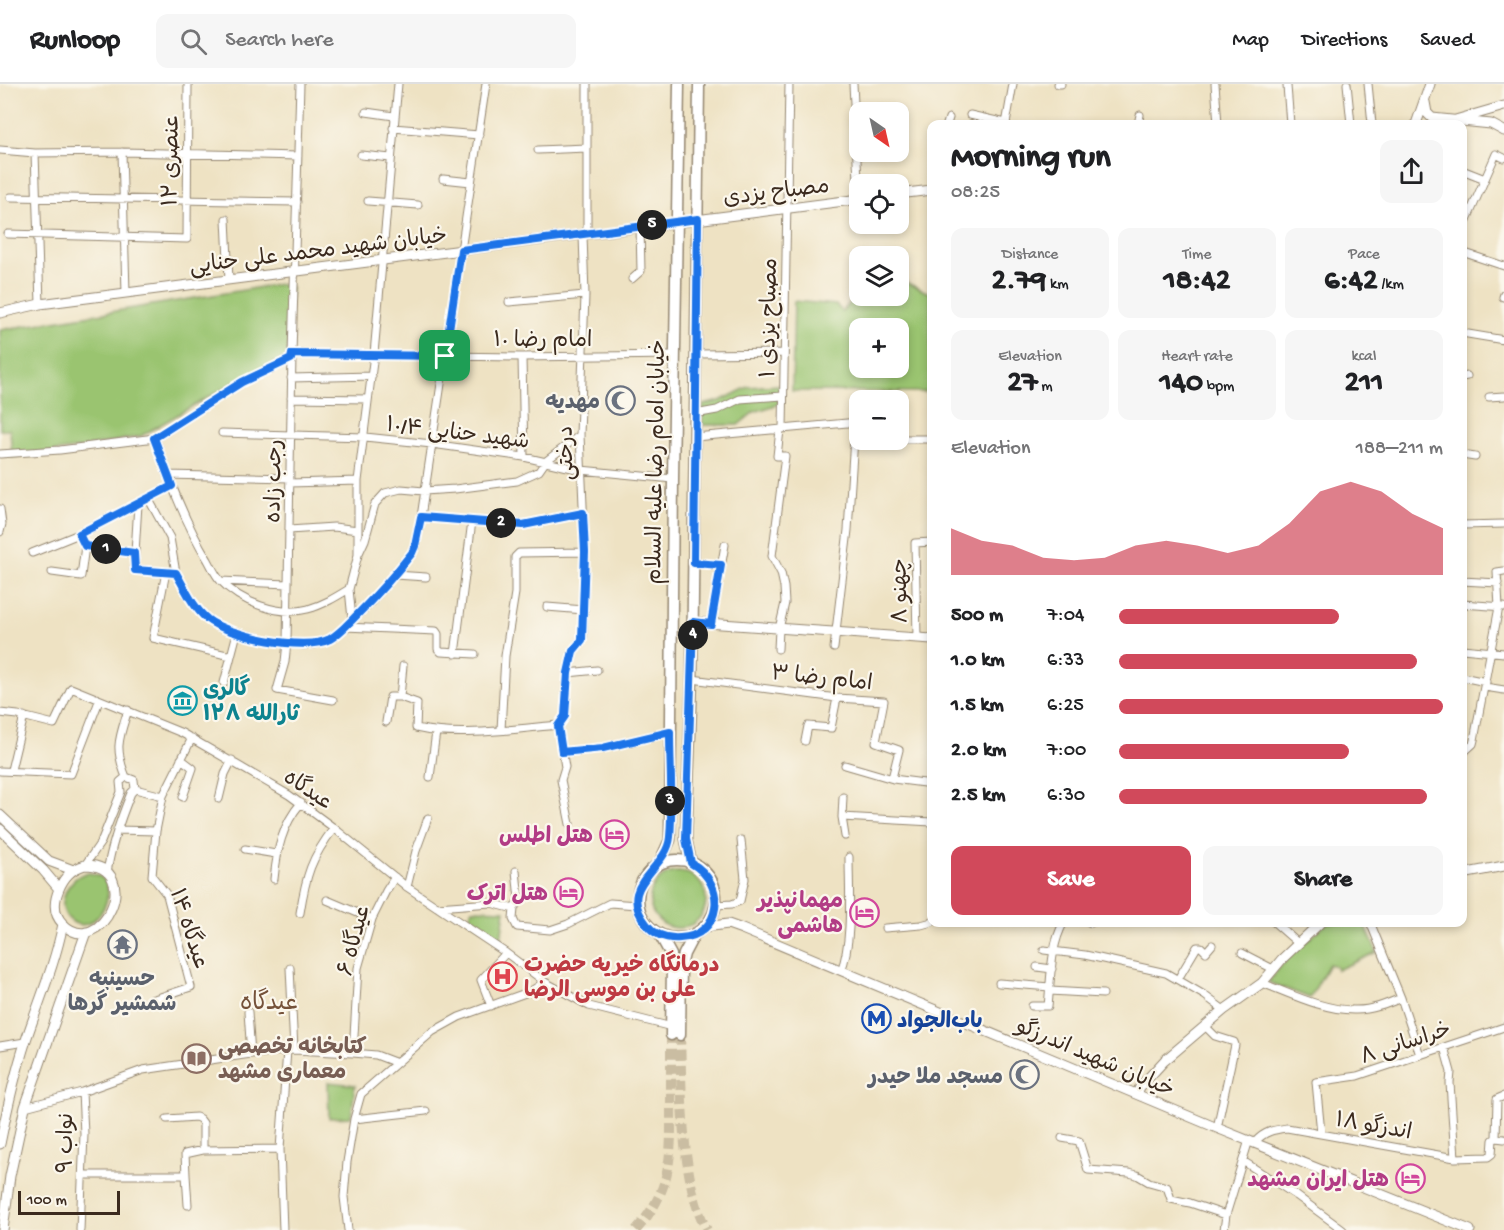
<!DOCTYPE html>
<meta charset="utf-8">
<style>
body{margin:0;font-family:"Gochi Hand","Playpen Sans Arabic",sans-serif;background:#f6f6f6;color:#202124;height:100vh;display:flex;flex-direction:column;font-size:22px;white-space:nowrap}
*{box-sizing:border-box;margin:0}
p{font-size:20px;color:#757577}
.icon{flex:none;width:33px;height:33px;fill:none;stroke:currentColor;stroke-width:2;stroke-linecap:round;stroke-linejoin:round}
.map{position:relative;flex:1;overflow:hidden}
.side{position:absolute;left:927px;top:36px;width:540px;height:807px;display:flex;flex-direction:column;background:#fff;border-radius:12px;box-shadow:0 3px 9px #0003}
.side>*{flex:none}
.needle{width:39px;rotate:146deg}
.controls{position:absolute;left:849px;top:18px;display:grid;gap:12px}
.controls a{display:grid;place-items:center;width:60px;height:60px;border-radius:12px;background:#fff;box-shadow:0 3px 9px #0003;font-size:30px}
.scale{position:absolute;left:18px;bottom:15px;width:102px;box-sizing:border-box;padding-left:6px;border:3px solid #3b2a1e;border-top:0;font-size:16px;line-height:21px;white-space:nowrap;color:#3b2a1e;-webkit-text-stroke:4px #fbf7ec;paint-order:stroke}
.pin{position:absolute;display:grid;place-items:center;width:51px;height:51px;color:#fff;margin:-26px;border-radius:12px;box-shadow:0 3px 9px #0006}
.km{position:absolute;width:30px;height:30px;margin:-15px;border-radius:50%;background:#222;color:#fff;font-size:16px;line-height:30px;text-align:center}
.round{display:grid;place-items:center;flex:none;width:63px;height:63px;border-radius:12px;background:#f6f6f6}
.headline{display:flex;align-items:center;justify-content:space-between;height:102px;padding:0 24px}
h1{font-size:33px;font-weight:700;line-height:45px}
.metrics{display:grid;grid-template-columns:repeat(3,1fr);gap:9px;height:102px;padding:6px 24px}
.metrics div{display:grid;align-content:center;border-radius:12px;background:#f6f6f6;text-align:center}
.metrics b{font-size:30px;font-weight:700}
.metrics small{font-size:16px;font-weight:400}
.metrics p{font-size:16px}
.chart{height:168px;padding:12px 24px}
.chart p{display:flex;justify-content:space-between}
.chart svg{width:100%;height:108px;margin-top:6px;fill:#d1495b;opacity:.7}
.primary-button{display:flex;gap:12px;margin-top:auto;padding:12px 24px}
.primary-button a{flex:1;height:69px;border-radius:12px;background:#d1495b;color:#fff;font-size:24px;font-weight:700;line-height:69px;text-align:center}
.primary-button a+a{background:#f6f6f6;color:#202124}
ul{padding:0 24px;list-style:none;font-size:20px}
li{display:grid;grid-template-columns:96px 72px 1fr;align-items:center;height:45px}
li i{height:15px;border-radius:8px;background:#d1495b}
header{display:flex;align-items:center;gap:36px;box-sizing:border-box;height:84px;padding:0 30px;background:#fff;border-bottom:2px solid #e0e0e0}
header strong{font-size:28px}
nav{display:flex;gap:33px;margin-inline-start:auto;font-size:21px}
.search{width:420px;height:54px;background:#f6f6f6;display:flex;align-items:center;gap:15px;box-sizing:border-box;padding:0 21px;border-radius:12px;color:#757577;font-size:22px}
.map>svg:first-child{display:block}
</style>
<header>
<strong>Runloop</strong>
<div class="search"><svg class="icon" aria-label="search" viewBox="0 0 24 24"><circle cx="10" cy="10" r="6"/><path d="M15 15l6 6"/></svg>Search here</div>
<nav><a>Map</a><a>Directions</a><a>Saved</a></nav>
</header>
<div class="map">
<svg width="1504" height="1146" viewBox="0 0 1504 1146">
<rect width="100%" height="100%" fill="#fbf7ec"/>
<filter id="ink" filterUnits="userSpaceOnUse"><feTurbulence type="fractalNoise" baseFrequency=".0167" numOctaves="2"/><feDisplacementMap in="SourceGraphic" scale="12" xChannelSelector="R" yChannelSelector="G"/><feConvolveMatrix kernelMatrix="1 2 1 2 8 2 1 2 1" color-interpolation-filters="sRGB"/></filter>
<filter id="wash" filterUnits="userSpaceOnUse"><feTurbulence type="fractalNoise" baseFrequency=".008" numOctaves="4" result="noise"/><feDisplacementMap in="SourceGraphic" scale="24" xChannelSelector="R" yChannelSelector="G"/><feGaussianBlur stdDeviation="1.35" result="paint"/><feColorMatrix in="noise" values="0 0 0 0 0 0 0 0 0 0 0 0 0 0 0 0 0 1.4 0 .05"/><feComposite in="paint" operator="in"/></filter>
<g filter="url(#wash)">
<rect width="100%" height="100%" fill="#eee2c3"/>
<path fill="#9ac470" stroke="#6a7747" stroke-width="1.5" fill-rule="evenodd" d="M899,195L931,210V308L792,307L794,217L836,221L842,227L859,210L860,212H898ZM898,244V284H860V244Z
M280,200L291,203L287,273L240,295L141,352L81,364L12,373L10,346H0V246Z
M779,301V320L754,328L738,341H702L703,321L720,317L748,303Z
M650 816a28 28 0 1 1 56 0a28 28 0 1 1-56 0Z
M86,789C132,789 95,863 68,834C55,819 69,793 86,789Z
M472,825L505,826L501,856L469,835Z
M1327,839H1364L1377,868L1337,886L1335,882L1329,880L1310,914L1268,898L1285,877Z
M328,998L355,1001L351,1033L329,1034Z"/>
</g>
<g filter="url(#ink)">
<g fill="none" stroke-linecap="round" stroke-linejoin="round">
<path stroke="#cabda2" stroke-width="10" stroke-dasharray="10 5" stroke-linecap="butt" d="M680,951C682,1007 680,1097 707,1146
M636,1146C674,1104 671,1068 671,1016C671,994 671,972 671,951"/>
<defs>
<path id="street" d="M300,0L292,270L287,558L285,578L277,606L333,616
M587,0V150
M853,0L859,115
M1058,0H1061
M1215,0L1218,40
M1347,0L1351,40
M1368,0L1372,40
M1287,2L1290,40
M366,28L394,32
M970,31L1006,39
M947,40L949,34
M1006,40L1013,0
M1138,40L1140,31
M393,44L479,51
M0,66L35,69L122,68L298,72
M538,66L587,64
M122,68L126,209
M35,69L40,220
M361,71L391,74
M1462,86L1485,95
M443,95L471,98
M11,113L297,118
M368,117L418,121
M226,135L229,196
M1462,147L1496,70L1504,74
M8,150L187,155L188,0
M1462,168L1504,182
M632,195L641,187L640,143
M1503,213L1504,210
M509,218L585,211
M1462,249L1504,256
M292,270L522,273L675,271
M696,270L783,269
M522,273L524,373
M1462,293L1467,292
M291,294L372,292
M1489,313L1504,312
M291,314L368,315
M695,330L717,326L740,315L783,312
M783,345L789,0
M222,349L365,353L432,360L524,373L581,386L673,395
M695,353L858,338L854,354L848,446L834,564
M155,354C169,396 185,439 208,476C212,483 215,491 220,496C240,518 279,533 308,525C323,521 336,513 349,505
M898,355H932
M0,370L60,366L155,354L242,298L292,275
M1462,371L1475,373
M167,391L290,394
M290,399L358,397
M148,414L170,454L176,489L196,524L207,535L221,544L270,557L304,561L315,560L330,555L345,543L372,517L412,469L415,462L421,433L486,0
M138,420L134,485L171,489
M0,425L2,440L0,448
M421,433L523,441L583,429
M1462,441L1504,440
M289,446L334,443L358,446
M85,462L134,469
M32,469L79,450L172,402
M359,469L365,456L375,420L385,409L401,405L424,407L455,405L517,397L539,387L546,377L580,351
M694,479L721,481
M52,488L81,492L85,462L79,450
M166,488L153,554L231,572
M395,491L426,493
M221,497L288,500
M1462,497L1498,499
M1462,520L1504,523
M547,523L584,526
M352,535L349,505L358,471V397L374,270L398,0
M711,540L725,461
M345,543L436,547L438,550V565L441,568L475,570
M917,554L915,459L932,458
M778,565L779,545L785,519L784,503L781,489L772,472L785,372H777L780,346
M1462,565L1504,569
M455,570L472,437
M403,582L400,613L417,619L416,644C458,654 515,645 558,641L565,632L568,589L573,568L583,553L585,468L580,351L585,211L583,151
M568,589L597,586
M1462,593L1486,598
M692,595L837,614L884,617L876,658L899,666L892,694
M224,599L237,549
M1485,603L1504,606
M0,629L18,631L54,640L71,604L182,649L289,711L334,744L407,803L506,869L545,898L589,922L668,942
M386,638L390,613H400
M558,641L565,683L561,696L570,740
M501,646L505,572L515,509V473L519,469L585,468
M805,657L808,642L831,644L837,614
M562,668L603,664L670,648
M1462,670L1473,660L1474,656L1499,523L1497,488L1504,487
M181,675L193,684L183,713
M845,681L893,695L932,700
M11,686L24,632
M0,687L71,690L99,617
M126,693C114,663 119,655 128,626
M430,693L436,648
M135,705L163,712
M843,713L842,733L845,752
M219,715L225,690L232,676
M842,733L932,738
M117,746L156,747
M245,765L276,770
M85,781L101,758L121,708L120,698L126,693L134,696L135,705L131,709C120,736 111,761 107,789
M274,795C277,766 282,741 301,719
M407,803L416,767L428,734
M327,816L372,835
M716,821L732,820L740,817L745,795L741,756
M437,823L491,819L514,825L519,815L516,787
M514,825L513,835L517,843L550,846L568,840L610,819L637,821
M300,829C306,791 311,774 334,744
M1089,838L1091,839
M1274,838L1299,860
M1370,838L1401,914L1420,971
M885,844L921,841L932,838
M1044,866L1085,871L1166,889L1204,911L1224,926
M1242,869L1273,885
M1037,883L1052,885
M290,884L294,966
M841,887C853,858 849,805 849,773
M1178,895L1197,863H1201L1206,868L1212,861
M999,899L1050,903
M1262,899C1291,910 1325,927 1356,926C1372,926 1387,920 1401,914
M1050,907L1103,910
M151,916L191,903L167,811L152,792L156,747L163,712L192,654
M491,922L481,896L506,869
M1032,922H1048C1051,896 1050,862 1064,838
M248,928L251,970
M1206,943L1215,952L1234,958L1235,961L1217,1044
M0,962L25,958
M1444,963L1451,988L1450,999L1455,1074
M353,969L358,884L372,835L386,807L395,793
M25,1023L82,1008L143,986L251,970L294,966L353,969L376,971L397,979
M167,1035L196,1033L200,1035L203,1039V1066
M354,1035L361,1010L432,948L459,933L531,907L545,898
M1321,1049L1316,998L1357,992L1504,943
M1062,1054L1079,1057L1088,1086L1129,1089L1137,1091L1149,1098L1167,1103L1171,1115L1190,1119L1226,1131
M1496,1054L1497,1015L1504,1012
M1255,1058C1265,1047 1273,1046 1287,1044L1455,1074L1488,1073L1492,1070L1493,1056L1496,1054L1504,1055
M1243,1077L1297,1112L1343,1146
M83,1091H186L185,1070L203,1066L280,1065
M186,1091L188,1121
M80,1146L84,1050L82,1008
M283,1146L280,1065L287,966
M348,1146L344,1113L347,1078L354,1035L426,1027
M1224,1146L1226,1131L1249,1056"/>
<path id="secondary" d="M1425,18L1427,29L1432,34L1491,40L1504,47
M1416,40L1430,0
M1434,40L1452,37L1504,22
M898,110L932,106
M0,229L40,220L860,115
M693,538L932,555
M0,731L49,777L73,786
M0,745L43,786L59,805
M85,781C146,781 101,878 63,840C53,830 54,817 59,805C64,793 71,785 85,781Z
M1462,790L1504,782
M705,843L728,840L742,845L1217,1044L1470,1146
M1137,1010L1140,1003L1164,977L1224,926L1262,899L1282,875L1321,838
M0,1060C7,1025 15,990 26,956C39,917 55,880 63,840
M3,1146L10,1092L25,1023L86,848"/>
<path id="primary" d="M638 815a39 39 0 1 1 78 0a39 39 0 1 1-78 0Z
M691,779L686,755L692,595L699,0
M659,780L670,756L673,395L679,0
M660,851L671,871L672,882L671,951
M680,951L681,882L684,870L694,851"/>
</defs>
<use href="#street" stroke="#948670" stroke-width="9"/>
<use href="#secondary" stroke="#948670" stroke-width="11"/>
<use href="#primary" stroke="#948670" stroke-width="13"/>
<use href="#street" stroke="#fff" stroke-width="7"/>
<use href="#secondary" stroke="#fff" stroke-width="9"/>
<use href="#primary" stroke="#fff" stroke-width="10"/>
</g>
</g>
<g fill="none" stroke-linecap="round" stroke-linejoin="round" filter="url(#ink)">
<defs>
<path id="route" d="M698,135L694,479L721,481L711,540L693,538L686,755L691,779C728,800 722,852 680,854C667,855 655,851 647,841C614,800 667,787 670,753C673,719 670,682 670,648L603,664L562,668L558,642L565,632L568,589L573,567L582,556L585,468L583,429L523,441L421,433L415,462L412,469C394,492 375,513 354,534C347,541 339,550 330,555C305,568 228,552 207,535C193,523 185,505 176,489L135,486L134,469L85,462L79,450L172,402L154,354L242,298L291,275L292,270L445,272L461,166Z"/>
</defs>
<use href="#route" stroke="#fff" stroke-width="12"/>
<use href="#route" stroke="#1a73e8" stroke-width="8"/>
</g>
<defs>
<symbol id="mosque-ring" viewBox="-11 -11 22 22"><circle r="9.5" fill="#fbf7ec" stroke="#6b7280" stroke-width="1.5"/><path d="M3.5-4.9A6 6 0 1 0 3.5 4.9A5 5 0 1 1 3.5-4.9Z" fill="#6b7280"/></symbol>
<symbol id="museum-ring" viewBox="-11 -11 22 22"><circle r="9.5" fill="#fbf7ec" stroke="#0f9aa8" stroke-width="1.5"/><path d="M0-6L6-3V-2H-6V-3ZM-5-1h2V3h-2ZM-1-1h2V3h-2ZM3-1h2V3H3ZM-6 4H6V6H-6Z" fill="#0f9aa8"/></symbol>
<symbol id="hotel-ring" viewBox="-11 -11 22 22"><circle r="9.5" fill="#fbf7ec" stroke="#d1479c" stroke-width="1.5"/><path d="M-6-4.5h1.5V1H6V5H4.5V3h-9V5H-6ZM-4 0a1.8 1.8 0 1 1 3.6 0ZM.5 0V-2.5h3Q6-2.5 6 0Z" fill="#d1479c"/></symbol>
<symbol id="temple-ring" viewBox="-11 -11 22 22"><circle r="9.5" fill="#fbf7ec" stroke="#6b7280" stroke-width="1.5"/><path d="M0-6L5-2H3V0L6.5 2.5H4V6H1.5V3h-3V6H-4V2.5H-6.5L-3 0V-2H-5Z" fill="#6b7280"/></symbol>
<symbol id="hospital-ring" viewBox="-11 -11 22 22"><circle r="9.5" fill="#fbf7ec" stroke="#e0444e" stroke-width="1.5"/><path d="M-5-5h3v3.5h4V-5h3V5h-3V1.5h-4V5h-3Z" fill="#e0444e"/></symbol>
<symbol id="metro-ring" viewBox="-11 -11 22 22"><circle r="9.5" fill="#fbf7ec" stroke="#1a4fb4" stroke-width="1.5"/><path d="M-5.5 5V-5H-3L0 0L3-5H5.5V5H3V-.5L0 4L-3-.5V5Z" fill="#1a4fb4"/></symbol>
<symbol id="library-ring" viewBox="-11 -11 22 22"><circle r="9.5" fill="#fbf7ec" stroke="#8d6e63" stroke-width="1.5"/><path d="M-6-4Q-3-5.5-.7-3.5V5Q-3 3-6 4ZM6-4Q3-5.5 .7-3.5V5Q3 3 6 4Z" fill="#8d6e63"/></symbol>
</defs>
<g fill-rule="evenodd">
<use href="#mosque-ring" x="604" y="300" width="33" height="33"/>
<use href="#museum-ring" x="166" y="600" width="33" height="33"/>
<use href="#hotel-ring" x="598" y="734" width="33" height="33"/>
<use href="#hotel-ring" x="552" y="792" width="33" height="33"/>
<use href="#hotel-ring" x="848" y="812" width="33" height="33"/>
<use href="#temple-ring" x="106" y="844" width="33" height="33"/>
<use href="#hospital-ring" x="486" y="876" width="33" height="33"/>
<use href="#metro-ring" x="860" y="918" width="33" height="33"/>
<use href="#library-ring" x="180" y="958" width="33" height="33"/>
<use href="#mosque-ring" x="1008" y="974" width="33" height="33"/>
<use href="#hotel-ring" x="1394" y="1078" width="33" height="33"/>
</g>
<g text-anchor="middle" stroke-width="4.5" stroke-linejoin="round" paint-order="stroke">
<g font-size="22" fill="#3b2a1e" stroke="#fbf7ec">
<text transform="translate(169 77) rotate(-89)" y="8">عنصری ۱۲</text>
<text transform="translate(776 106) rotate(-7)" y="8">مصباح یزدی</text>
<text transform="translate(318 165) rotate(-7)" y="8">خیابان شهید محمد علی حنایی</text>
<text transform="translate(767 234) rotate(-89)" y="8">مصباح یزدی ۱</text>
<text x="543" y="262">امام رضا ۱۰</text>
<text transform="translate(458 347) rotate(7)" y="8">شهید حنایی ۱۰/۴</text>
<text transform="translate(564 369) rotate(-91)" y="8">درختی</text>
<text transform="translate(654 378) rotate(-89)" y="8">خیابان امام رضا علیه السلام</text>
<text transform="translate(272 397) rotate(-89)" y="8">رجب زاده</text>
<text transform="translate(898 507) rotate(-91)" y="8">چهنو ۸</text>
<text transform="translate(822 592) rotate(6)" y="8">امام رضا ۳</text>
<text transform="translate(309 704) rotate(34)" y="8">عیدگاه</text>
<text transform="translate(191 844) rotate(72)" y="8">عیدگاه ۱۴</text>
<text transform="translate(352 856) rotate(-75)" y="8">عیدگاه ۶</text>
<text transform="translate(1405 957) rotate(-18)" y="8">خراسانی ۸</text>
<text transform="translate(1096 972) rotate(23)" y="8">خیابان شهید اندرزگو</text>
<text transform="translate(1374 1040) rotate(10)" y="8">اندزگو ۱۸</text>
<text transform="translate(64 1059) rotate(-90)" y="8">نواب ۹</text>
</g>
<g font-size="22" font-weight="bold" fill="#5b616d" stroke="#fbf7ec" text-anchor="end">
<text x="600" y="324">مهدیه</text>
<text x="122" y="901" text-anchor="middle">حسینیه<tspan x="122" dy="25">شمشیر گرها</tspan></text>
<text x="1003" y="999">مسجد ملا حیدر</text>
</g>
<g font-size="22" font-weight="bold" fill="#0d838f" stroke="#fbf7ec" text-anchor="start">
<text x="203" y="611">گالری<tspan x="203" dy="25">ثارالله ۱۲۸</tspan></text>
</g>
<g font-size="22" font-weight="bold" fill="#b23c85" stroke="#fbf7ec" text-anchor="end">
<text x="593" y="758">هتل اطلس</text>
<text x="548" y="816">هتل اترک</text>
<text x="843" y="823">مهمانپذیر<tspan x="843" dy="25">هاشمی</tspan></text>
<text x="1389" y="1102">هتل ایران مشهد</text>
</g>
<g font-size="22" font-weight="bold" fill="#be3a42" stroke="#fbf7ec" text-anchor="start">
<text x="524" y="887">درمانگاه خیریه حضرت<tspan x="524" dy="25">علی بن موسی الرضا</tspan></text>
</g>
<g font-size="22" font-weight="bold" fill="#164399" stroke="#fbf7ec" text-anchor="start">
<text x="897" y="943">باب‌الجواد</text>
</g>
<g font-size="22" font-weight="bold" fill="#785e54" stroke="#fbf7ec" text-anchor="start">
<text x="218" y="969">کتابخانه تخصصی<tspan x="218" dy="25">معماری مشهد</tspan></text>
</g>
<g font-size="24" fill="#75523a" stroke="#fbf7ec">
<text x="269" y="925">عیدگاه</text>
</g>
</g>
</svg>
<div class="controls">
<a><svg class="needle" viewBox="-14 -14 28 28"><path d="M0-13l5 13h-10z" fill="#e53935"/><path d="M0 13l5-13h-10z" fill="#757577"/></svg></a>
<a><svg class="icon" aria-label="locate" viewBox="0 0 24 24"><circle cx="12" cy="12" r="6"/><path d="M12 2v4M12 18v4M2 12h4M18 12h4"/></svg></a>
<a><svg class="icon" aria-label="layers" viewBox="0 0 24 24"><path d="M12 4l9 5-9 5-9-5zM3 14l9 5 9-5"/></svg></a>
<a>+</a>
<a>−</a>
</div>
<div class="scale">100 m</div>
<div class="pin" style="left:445px;top:272px;background:#1e9e55"><svg class="icon" aria-label="arrive" viewBox="0 0 24 24"><path d="M6 21V4h12l-3 4 3 4H6"/></svg></div>
<b class="km" style="left:106px;top:465px">1</b>
<b class="km" style="left:501px;top:439px">2</b>
<b class="km" style="left:670px;top:717px">3</b>
<b class="km" style="left:693px;top:551px">4</b>
<b class="km" style="left:652px;top:141px">5</b>
<section class="side">
<div class="headline"><div><h1>Morning run</h1><p>08:25</p></div><a class="round"><svg class="icon" aria-label="share" viewBox="0 0 24 24"><path d="M12 15V3M7 8l5-5 5 5M5 13v7h14v-7"/></svg></a></div>
<div class="metrics">
<div><p>Distance</p><b>2.79<small> km</small></b></div>
<div><p>Time</p><b>18:42</b></div>
<div><p>Pace</p><b>6:42<small> /km</small></b></div>
</div>
<div class="metrics">
<div><p>Elevation</p><b>27<small> m</small></b></div>
<div><p>Heart rate</p><b>140<small> bpm</small></b></div>
<div><p>kcal</p><b>211</b></div>
</div>
<div class="chart"><p><span>Elevation</span>188–211 m</p>
<svg viewBox="0 0 160 44" preserveAspectRatio="none"><path d="M0 44V25L10 30L20 32L30 37L40 38L50 37L60 32L70 30L80 32L90 35L100 32L110 23L120 10L130 6L140 10L150 19L160 25V44z"/></svg>
</div>
<ul>
<li><b>500 m</b>7:04<i style="width:68%"></i></li>
<li><b>1.0 km</b>6:33<i style="width:92%"></i></li>
<li><b>1.5 km</b>6:25<i style="width:100%"></i></li>
<li><b>2.0 km</b>7:00<i style="width:71%"></i></li>
<li><b>2.5 km</b>6:30<i style="width:95%"></i></li>
</ul>
<div class="primary-button"><a>Save</a><a>Share</a></div>
</section>
</div>
